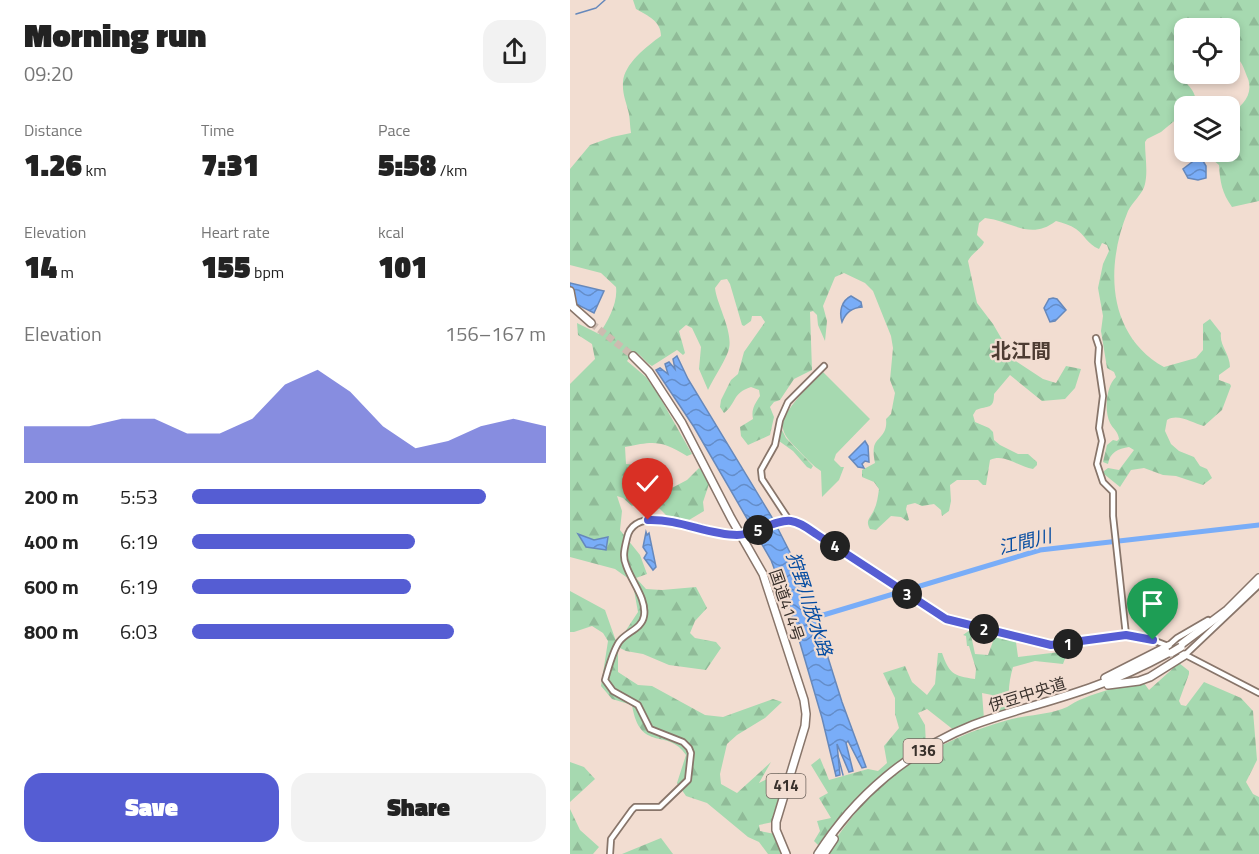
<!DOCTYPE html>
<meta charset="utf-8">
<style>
body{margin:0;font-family:"Titillium Web","Noto Sans JP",sans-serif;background:#f2f2f2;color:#222;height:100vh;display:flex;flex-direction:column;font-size:22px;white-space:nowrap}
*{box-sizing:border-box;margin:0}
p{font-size:20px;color:#767676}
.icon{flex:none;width:33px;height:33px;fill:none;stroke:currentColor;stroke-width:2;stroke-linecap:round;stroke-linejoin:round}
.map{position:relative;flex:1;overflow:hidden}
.drawer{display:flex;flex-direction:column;background:#fff;width:570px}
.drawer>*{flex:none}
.tools{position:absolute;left:604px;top:18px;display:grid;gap:12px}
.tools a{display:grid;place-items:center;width:66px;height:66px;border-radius:12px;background:#fff;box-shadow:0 3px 9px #0003;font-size:30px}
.pin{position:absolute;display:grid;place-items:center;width:51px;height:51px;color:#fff;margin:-62px -26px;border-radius:50% 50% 50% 0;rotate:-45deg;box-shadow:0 0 6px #0007}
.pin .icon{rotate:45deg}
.km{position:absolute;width:30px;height:30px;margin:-15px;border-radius:50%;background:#222;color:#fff;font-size:16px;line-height:30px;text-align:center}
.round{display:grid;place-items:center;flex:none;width:63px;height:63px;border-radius:18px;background:#f2f2f2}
.summary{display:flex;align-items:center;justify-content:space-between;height:102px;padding:0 24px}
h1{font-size:33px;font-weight:800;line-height:45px}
.stats{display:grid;grid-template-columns:repeat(3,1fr);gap:9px;height:102px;padding:6px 24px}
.stats div{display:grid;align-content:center}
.stats b{font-size:30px;font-weight:800}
.stats small{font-size:16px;font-weight:400}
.stats p{font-size:16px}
.chart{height:168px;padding:12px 24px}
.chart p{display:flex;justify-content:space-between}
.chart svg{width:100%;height:108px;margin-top:6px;fill:#555dd3;opacity:.7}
.primary-button{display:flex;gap:12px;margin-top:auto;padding:12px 24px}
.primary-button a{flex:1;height:69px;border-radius:18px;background:#555dd3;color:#fff;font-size:24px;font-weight:800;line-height:69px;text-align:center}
.primary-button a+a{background:#f2f2f2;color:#222}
ul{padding:0 24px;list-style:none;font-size:20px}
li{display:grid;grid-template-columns:96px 72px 1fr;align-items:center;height:45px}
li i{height:15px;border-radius:8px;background:#555dd3}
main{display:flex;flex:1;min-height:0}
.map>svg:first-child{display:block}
</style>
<main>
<section class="drawer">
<div class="summary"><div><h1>Morning run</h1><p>09:20</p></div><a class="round"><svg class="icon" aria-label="share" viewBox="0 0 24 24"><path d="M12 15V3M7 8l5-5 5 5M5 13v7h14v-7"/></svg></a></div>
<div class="stats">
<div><p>Distance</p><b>1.26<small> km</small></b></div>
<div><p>Time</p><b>7:31</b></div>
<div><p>Pace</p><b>5:58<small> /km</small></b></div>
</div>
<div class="stats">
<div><p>Elevation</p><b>14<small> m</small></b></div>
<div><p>Heart rate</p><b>155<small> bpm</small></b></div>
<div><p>kcal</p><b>101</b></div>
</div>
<div class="chart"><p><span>Elevation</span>156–167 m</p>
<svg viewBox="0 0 160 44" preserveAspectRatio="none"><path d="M0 44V29L10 29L20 29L30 26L40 26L50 32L60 32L70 26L80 12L90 6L100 15L110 29L120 38L130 35L140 29L150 26L160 29V44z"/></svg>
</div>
<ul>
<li><b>200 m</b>5:53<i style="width:83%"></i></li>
<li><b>400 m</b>6:19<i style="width:63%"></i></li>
<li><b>600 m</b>6:19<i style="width:62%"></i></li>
<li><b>800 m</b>6:03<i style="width:74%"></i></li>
</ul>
<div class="primary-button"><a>Save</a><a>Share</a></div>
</section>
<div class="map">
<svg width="689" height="854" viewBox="0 0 689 854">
<defs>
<pattern id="forest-firs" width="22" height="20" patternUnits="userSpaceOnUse" patternTransform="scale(1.5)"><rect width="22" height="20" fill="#a6d9b0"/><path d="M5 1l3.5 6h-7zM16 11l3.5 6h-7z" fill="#90bb98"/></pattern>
<pattern id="water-waves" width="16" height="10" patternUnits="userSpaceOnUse" patternTransform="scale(1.5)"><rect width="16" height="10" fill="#79adf8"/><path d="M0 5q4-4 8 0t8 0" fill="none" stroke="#648dc9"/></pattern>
</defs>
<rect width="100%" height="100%" fill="#f2ddd1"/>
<path fill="#a6d9b0" d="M253,372L300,419L266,454L264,460L271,467H274L269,480L252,497L251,471C243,466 237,459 230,452C224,445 215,438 213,429C210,411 242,384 253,372Z"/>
<path fill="url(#forest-firs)" d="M63,0H689V201L662,207C652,193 650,182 649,165C644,161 642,159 642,152H660V114C670,108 682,97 679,83C679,80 677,77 676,74C673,65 669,57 660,51V28H615C615,32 616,40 615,44C611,54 604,56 609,71C614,85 623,85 626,100L621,106H615V112L591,132L577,139L575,142C575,156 578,171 575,184C573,194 562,202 558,211C535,266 537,335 594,367L626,358L633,350V324L640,319L651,333C649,345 660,354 660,367L649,375V380L660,384L661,386L652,410L634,426C622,423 608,413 597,420L595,431L601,444L609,451L624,457L630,466L637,469L642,478L633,485L606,476L593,475L574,468L561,470L550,487L534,474V471L538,468L549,470L564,450L559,447C548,449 540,452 538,464L533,462L537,445L543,440L547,441L549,439C548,431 543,429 540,423C534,411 536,386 546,377L544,372L537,368L531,331L533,316L528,288L533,264L539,251L537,245L532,243L529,249C517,244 515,235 506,229C500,225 493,223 486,221C460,241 442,221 415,218L409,223L407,235L414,242C412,248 402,253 398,261L407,303L423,324L444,360L473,379L486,383L496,366L511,369L505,388L495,399L472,401L440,375L424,394C424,410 418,405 406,410L403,415L405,422L419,428L423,432L424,440L430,445L448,454H458L467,462V465L463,469C448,467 435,453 420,460L416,485H413L408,480H387L380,485L381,501L379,511L372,516L371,510L364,504L352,506L345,503L337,505L336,509L339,520L337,521L331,517L321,516L306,530L300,529C295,520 300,519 304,510C307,504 308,496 309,489L304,482L292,477V470L305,463C304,458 303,452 304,447C306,437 318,436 316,419L321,414L325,393L320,380L323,348L321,336L303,291L295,283L274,273L265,277L253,306L257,321L255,341L248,325L247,315L243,311L240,312L242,370L224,379L210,400L204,402L200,407L204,417L200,435L178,445L171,436L170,427L183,419C181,409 185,404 190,396L189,390L181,387C162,393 167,403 154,413L150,407L151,400L161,380L168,374L174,352L195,322L191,316H182L181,321L174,326L172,325L160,284L157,279L151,280L145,288C147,306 165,334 158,352C153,365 144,377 138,390L129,369L131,347L122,328L116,325L109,331L115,353L113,355L107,350L82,366C74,362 73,355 64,352L57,361L76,377L88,394L122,454L117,456C91,440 84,441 55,447L56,464L86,466L91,468L88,480L67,496L79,500L117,480L129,468L136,475L139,484L133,502L134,511L119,520L97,516L90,509L78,503L62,506L53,498L47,496L52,511L50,530L70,555L77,574L66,578L76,589L92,590L126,587L137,608L125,621L120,633L125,638L146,642L151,648L136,670L99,665L73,654L56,651L48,647V672L68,685L82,686L135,715L153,717L203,699L212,702L195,718L167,735L157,744L150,774L151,784L167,793L201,762L189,783L209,773L213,783L203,822L189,825L190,831L205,834L213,854H198L189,842L178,837L137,803L116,796L107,783L116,755C98,727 70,754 62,705L42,699L31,686L38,641L33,633L22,626L4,632H0V591L35,610L47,644L68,612L62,579H59L45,569L0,557V384L25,359L22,344L8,335L7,323L29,334C38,321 48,303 46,287L31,273L0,265V169L20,145L42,137L61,133C60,127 60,121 59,114C57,104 52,94 53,82C54,64 77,46 91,36C91,21 78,16 66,9Z
M211,428L216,438L243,466L241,469L237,467L223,451L209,441Z
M400,630L405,654L418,655L425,636L446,642L448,657L498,651L493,664L465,661L443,667C439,681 437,695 441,709L428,714L422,695L412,693L414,719L385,731L357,709L348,713L355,725L356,745C314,771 276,805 248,845L244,841L250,831L247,821L261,818L249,798L258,793L241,765L250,758L259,780L298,769L308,771L317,763L314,746L329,728L325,714V698L313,673L335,666L342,682L357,695L365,684L368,653H372C379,673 383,676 405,679L406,669L399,646H397L396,636L393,635Z
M609,663L619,671V674L609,701L611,705L616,706L634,682L671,698L683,711L687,760L676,782L683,794L689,797V854H255C270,833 285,811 303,793C339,758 390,733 438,720C456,715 475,715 492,709C499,707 505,701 512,699C533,690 552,686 574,683L579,690Z
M0,762L14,767L25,779L0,802Z
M0,809L10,830L29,847L23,854H0Z
M91,838L103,854H52Z"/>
<path fill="url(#water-waves)" stroke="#68b" stroke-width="1.5" d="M630,156L636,166V178L628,180L618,178L613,169Z
M0,283L34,291L24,313L0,301Z
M281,296L291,302L292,307C282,308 276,312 272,322C269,312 271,301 281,296Z
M483,298L487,299L496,310L485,321L480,322L474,308L479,299Z
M107,356L118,379L203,519L233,578L272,702L296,767L292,768L278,741L276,743L283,771L279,772L267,744L270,775L266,776L252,718L223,619L201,560L124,427L86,370L90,368L98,374L95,364L99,362L105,369L103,359Z
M295,441L298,446L299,462L295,461L292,464L294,468L288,467L279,457Z
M76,532L77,535L79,533L86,567L83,570L74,558L77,553L73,547Z
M8,534L24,540L38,537L36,550L16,547Z"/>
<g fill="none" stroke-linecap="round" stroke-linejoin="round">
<path stroke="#68b" stroke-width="1.5" d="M6,14L26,8L35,0
M268,756L273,775"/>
<path stroke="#79adf8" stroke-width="5" d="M240,619L470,550L689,525"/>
<path stroke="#cdbbb0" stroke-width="7" stroke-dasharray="7 3.5" stroke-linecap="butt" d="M21,323L63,356"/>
<defs>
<path id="secondary" d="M526,338L529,347L528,362L533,396L529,428L532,441L527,464L533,482L543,492V516L556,635
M219,520L192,479L191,470L205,445L210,420L218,402L254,366
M598,646L607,638L638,620
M606,650L689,693
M615,655L689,585
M40,854L41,839L62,810L65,807H90L118,780L121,753L119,748L113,742L80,729L68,705L43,691L35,680C38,669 43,651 49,642C56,632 72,629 74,616C77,599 61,581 56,565C52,556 55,547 57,538C65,499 140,534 165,535C183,536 206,518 222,521C231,522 239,529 246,534L377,619L481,645L556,635L580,639L598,646"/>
<path id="highway" d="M0,291L3,307L21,323
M63,356L79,372L112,423L161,518L193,574L234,700L236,714L235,726L206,822V830L216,854
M609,646L657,610L689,578
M535,678L598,646
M538,685L569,681L580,677L615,655
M248,854C285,796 339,750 403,725C443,710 485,701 525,686C551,677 576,665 600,652
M254,854L264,839"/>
</defs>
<use href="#secondary" stroke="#88756a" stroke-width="8"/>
<use href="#highway" stroke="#88756a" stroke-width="10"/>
<use href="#secondary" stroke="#fff" stroke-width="4.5"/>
<use href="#highway" stroke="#fff" stroke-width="7"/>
<defs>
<path id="highway-bridge" d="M601,653L611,647"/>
</defs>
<use href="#highway-bridge" stroke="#88756a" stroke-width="10" stroke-linecap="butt"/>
<use href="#highway-bridge" stroke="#fff" stroke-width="7"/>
</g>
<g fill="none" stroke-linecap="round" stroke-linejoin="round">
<defs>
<path id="route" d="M78,520C111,519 137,535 167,535C184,535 205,519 221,521C230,522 239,529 246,534L376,619L481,645L556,635L583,640"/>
</defs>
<use href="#route" stroke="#fff" stroke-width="12"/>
<use href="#route" stroke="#555dd3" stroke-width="8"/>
</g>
<g text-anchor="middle" stroke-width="4.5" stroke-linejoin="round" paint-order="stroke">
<g fill="#f2ddd1" stroke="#70655e" stroke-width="1.5">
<rect x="333.5" y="739" width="39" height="24" rx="4.5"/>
<rect x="196.5" y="774" width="39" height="24" rx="4.5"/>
</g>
<g font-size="15" font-weight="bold" fill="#39312c">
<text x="353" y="756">136</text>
<text x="216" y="791">414</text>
</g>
<g font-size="16" fill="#39312c" stroke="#f2ddd1">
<text transform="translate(217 605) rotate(71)" y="6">国道414号</text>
<text transform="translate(457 694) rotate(-17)" y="6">伊豆中央道</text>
</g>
<g font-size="18" font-style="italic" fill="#034ba1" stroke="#f2ddd1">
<text transform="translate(455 542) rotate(-14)" y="6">江間川</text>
<text transform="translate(239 604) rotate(72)" y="6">狩野川放水路</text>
</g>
<g font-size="20" font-weight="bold" fill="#4d3c32" stroke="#f2ddd1">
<text x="451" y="358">北江間</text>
</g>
</g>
</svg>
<div class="tools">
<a><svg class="icon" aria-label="locate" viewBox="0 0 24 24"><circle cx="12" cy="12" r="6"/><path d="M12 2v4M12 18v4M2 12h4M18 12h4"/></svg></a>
<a><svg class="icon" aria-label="layers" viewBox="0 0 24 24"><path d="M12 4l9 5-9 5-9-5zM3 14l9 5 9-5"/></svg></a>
</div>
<div class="pin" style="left:583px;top:640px;background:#1e9e55"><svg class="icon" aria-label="arrive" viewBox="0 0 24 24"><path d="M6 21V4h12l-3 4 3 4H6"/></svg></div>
<div class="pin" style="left:78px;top:520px;background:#d93025"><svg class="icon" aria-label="check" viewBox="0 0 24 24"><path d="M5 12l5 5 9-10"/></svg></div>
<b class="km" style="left:498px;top:644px">1</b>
<b class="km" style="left:414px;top:629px">2</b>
<b class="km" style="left:337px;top:594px">3</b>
<b class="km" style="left:265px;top:546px">4</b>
<b class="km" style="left:188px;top:530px">5</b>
</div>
</main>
